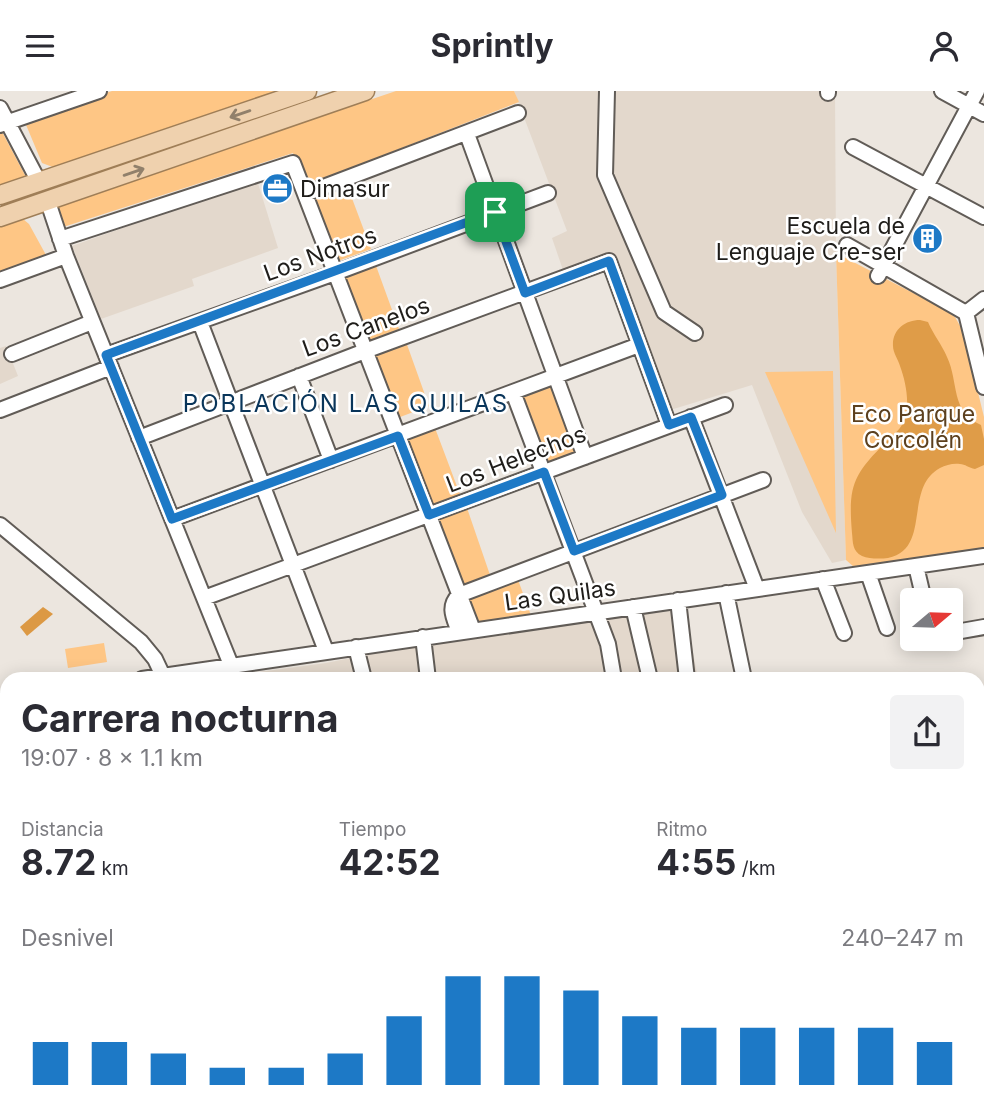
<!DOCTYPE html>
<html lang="es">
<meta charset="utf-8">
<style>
body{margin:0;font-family:Inter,sans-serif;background:#f2f2f3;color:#2b2b33;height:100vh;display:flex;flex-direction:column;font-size:26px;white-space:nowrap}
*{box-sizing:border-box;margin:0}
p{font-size:23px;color:#7c7c81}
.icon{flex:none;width:38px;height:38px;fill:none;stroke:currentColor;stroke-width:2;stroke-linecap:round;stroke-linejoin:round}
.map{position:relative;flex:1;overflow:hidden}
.side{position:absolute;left:0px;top:581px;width:985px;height:448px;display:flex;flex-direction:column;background:#fff;border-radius:21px 21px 0 0;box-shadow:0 4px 18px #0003}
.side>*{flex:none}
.needle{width:46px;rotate:71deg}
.controls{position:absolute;left:900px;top:497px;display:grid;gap:14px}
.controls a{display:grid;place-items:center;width:63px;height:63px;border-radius:7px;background:#fff;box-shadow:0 4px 18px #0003;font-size:35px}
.pin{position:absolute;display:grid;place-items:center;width:60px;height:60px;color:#fff;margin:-30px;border-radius:14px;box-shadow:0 4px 10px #0006}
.round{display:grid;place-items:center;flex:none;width:74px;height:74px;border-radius:7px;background:#f2f2f3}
.summary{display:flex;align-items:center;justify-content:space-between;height:119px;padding:0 21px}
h1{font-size:38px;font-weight:700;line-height:52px}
.stats{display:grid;grid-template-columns:repeat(3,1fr);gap:10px;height:119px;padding:7px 21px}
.stats div{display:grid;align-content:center}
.stats b{font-size:35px;font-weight:700}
.stats small{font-size:19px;font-weight:400}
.stats p{font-size:19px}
.chart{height:196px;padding:14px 21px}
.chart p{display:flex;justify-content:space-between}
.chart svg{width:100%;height:126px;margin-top:7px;stroke:#1d79c6;stroke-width:6}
header{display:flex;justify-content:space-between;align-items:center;height:91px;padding:0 21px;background:#fff;font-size:32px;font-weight:700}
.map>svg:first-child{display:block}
</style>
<header><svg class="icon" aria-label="menu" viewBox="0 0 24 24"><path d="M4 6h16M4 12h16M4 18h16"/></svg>Sprintly<svg class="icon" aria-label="person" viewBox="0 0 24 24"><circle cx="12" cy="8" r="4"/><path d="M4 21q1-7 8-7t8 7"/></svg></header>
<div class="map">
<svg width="984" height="1029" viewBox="0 0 984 1029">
<rect width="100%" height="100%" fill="#ece6df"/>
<path fill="#e3d8cc" d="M514,0H835L836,162L846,469L832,472L802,421L752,294L667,320L607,163L563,179L552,147L567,140Z
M257,89L278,157L192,188L194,195L101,228L72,155Z
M6,255L18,285L0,293V257Z
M685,517L698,588H209L326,572L424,552Z
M7,759V904H0V760Z"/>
<path fill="#fec685" d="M112,0H277L58,78L42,72L24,29Z
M396,0H514L519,11L305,95L293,62L60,137L53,116Z
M0,37L26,86L0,94Z
M347,94L371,158L338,170L315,106Z
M23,128L29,133L46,164L0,182V133Z
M836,162L942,217L955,226L963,240L984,326V458L854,476L846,469Z
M375,172L399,238L366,251L343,184Z
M405,248L429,315L395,328L370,261Z
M833,280L836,442L765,281Z
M552,291L579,365L545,377L518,304Z
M435,337L461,406L432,416L406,348Z
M467,417L490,484L463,495L439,427Z
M517,486L532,527L476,535L465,506Z
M104,552L107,571L68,577L65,558Z
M249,1022H825L835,1029H245Z
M916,1022H977L984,1029H928Z"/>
<path fill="#df9c48" d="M920,229L928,231C933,243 942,254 947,266C959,291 950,321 981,334L984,348V374L975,378C969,377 965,373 960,373C953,372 946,374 940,377C903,397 932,458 888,467C880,468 869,468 862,465C852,460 853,451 852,442C848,395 853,384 885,352C891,346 899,340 903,332C911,316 906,291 900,275C898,268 893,262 893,255C892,239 905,229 920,229Z"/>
<path fill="#dc9944" d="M43,516L53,523L27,545L20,536Z"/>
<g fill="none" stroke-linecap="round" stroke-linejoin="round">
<path stroke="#dc9944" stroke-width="3.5" d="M961,1022L972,1029
M245,1029L249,1022"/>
<defs>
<path id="minor" d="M607,0L605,84L664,221L695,242
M828,0V2
M942,0L984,23
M0,17L39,91
M0,34L99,0
M467,43L585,366
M853,56L984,126
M305,103L518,22
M48,111L66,165L231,574
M60,148L293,72L473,539
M847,154L966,222L984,296
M878,185L977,0
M0,189L66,165
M966,222L984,208
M200,231L326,560
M12,263L92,231
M106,264L335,182L548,102
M299,285L331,369
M513,301L608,553L614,588
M0,319L111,276
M691,326L757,498
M139,347L365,260L609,170L669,334
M172,428L639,254
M0,434L141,551L155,568L163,585
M916,475L924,509
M868,482L887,537
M823,488L844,542
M726,502L744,588
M204,507L725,314
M678,509L687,588
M633,516L650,588
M459,541C454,527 447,516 459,504L763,389
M950,542L984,536
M423,546L428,588
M356,556L364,588
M142,588L984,465
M0,610L7,609
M978,668L984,667
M978,895L984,898
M978,1010L984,1014
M846,1022V1029
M288,1029L293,1022"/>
<path id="major" d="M0,104L307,0
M0,126L365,0
M0,923L7,922
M0,943H7
M858,1022L867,1029
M895,1022L906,1029"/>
</defs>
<use href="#minor" stroke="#615c57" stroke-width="18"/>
<use href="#major" stroke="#9f7e57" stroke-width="21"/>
<use href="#minor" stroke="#fff" stroke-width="14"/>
<use href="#major" stroke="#efd1ae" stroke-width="18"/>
</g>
<defs><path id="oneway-shaft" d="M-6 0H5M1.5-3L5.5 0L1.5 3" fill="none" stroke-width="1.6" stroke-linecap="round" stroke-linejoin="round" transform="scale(1.75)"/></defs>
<g stroke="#91806b">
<use href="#oneway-shaft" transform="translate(240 23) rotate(161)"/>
<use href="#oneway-shaft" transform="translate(134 81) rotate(-19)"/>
</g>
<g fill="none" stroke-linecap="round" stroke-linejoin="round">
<defs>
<path id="route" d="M495,121L525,202L609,170L669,334L691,326L722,404L574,460L544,381L429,424L398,345L172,428L106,264Z"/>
</defs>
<use href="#route" stroke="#fff" stroke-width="14"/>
<use href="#route" stroke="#1d79c6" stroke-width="9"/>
</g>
<defs>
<symbol id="office-disc" viewBox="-11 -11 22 22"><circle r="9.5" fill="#1d79c6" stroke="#fff"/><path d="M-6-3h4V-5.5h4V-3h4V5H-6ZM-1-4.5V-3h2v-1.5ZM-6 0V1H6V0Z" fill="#fff"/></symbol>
<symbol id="building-disc" viewBox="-11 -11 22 22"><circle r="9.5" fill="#1d79c6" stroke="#fff"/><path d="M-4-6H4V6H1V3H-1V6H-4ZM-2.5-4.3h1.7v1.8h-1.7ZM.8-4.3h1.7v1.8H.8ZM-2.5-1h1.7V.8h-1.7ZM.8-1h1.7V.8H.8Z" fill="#fff"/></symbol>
</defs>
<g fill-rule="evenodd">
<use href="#office-disc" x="260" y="80" width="35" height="35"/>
<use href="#building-disc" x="910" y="130" width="35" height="35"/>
</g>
<g text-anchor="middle" stroke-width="5" stroke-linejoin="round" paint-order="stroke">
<g font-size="23" fill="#1f1d1a" stroke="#fff" text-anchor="start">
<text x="300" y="106">Dimasur</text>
<text x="905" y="143" text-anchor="end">Escuela de<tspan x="905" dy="26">Lenguaje Cre-ser</tspan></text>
</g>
<g font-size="23" fill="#1f1d1a" stroke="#fff">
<text transform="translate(320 163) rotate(-20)" y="8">Los Notros</text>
<text transform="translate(366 236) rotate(-20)" y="8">Los Canelos</text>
<text transform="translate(516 368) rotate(-21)" y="8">Los Helechos</text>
<text transform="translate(560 504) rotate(-8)" y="8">Las Quilas</text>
</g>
<g font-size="23" fill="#5d401e" stroke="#fff">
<text x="913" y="331">Eco Parque<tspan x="913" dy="26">Corcolén</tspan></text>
</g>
<g font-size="24" letter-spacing="2" fill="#09355a" stroke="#fff">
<text x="346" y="321">POBLACIÓN LAS QUILAS</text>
</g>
</g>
</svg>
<div class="controls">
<a><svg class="needle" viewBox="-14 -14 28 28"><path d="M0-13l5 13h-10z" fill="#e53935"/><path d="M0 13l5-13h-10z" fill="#7c7c81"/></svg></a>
</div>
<div class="pin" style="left:495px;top:121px;background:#1e9e55"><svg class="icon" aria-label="arrive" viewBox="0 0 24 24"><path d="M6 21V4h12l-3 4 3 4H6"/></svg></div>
<section class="side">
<div class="summary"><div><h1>Carrera nocturna</h1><p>19:07 · 8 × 1.1 km</p></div><a class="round"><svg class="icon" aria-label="share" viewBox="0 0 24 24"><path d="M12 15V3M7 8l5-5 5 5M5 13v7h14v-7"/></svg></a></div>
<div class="stats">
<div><p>Distancia</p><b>8.72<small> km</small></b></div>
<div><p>Tiempo</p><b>42:52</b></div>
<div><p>Ritmo</p><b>4:55<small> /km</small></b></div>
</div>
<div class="chart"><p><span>Desnivel</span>240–247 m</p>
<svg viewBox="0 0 160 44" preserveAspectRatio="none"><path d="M5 44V29M15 44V29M25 44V33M35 44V38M45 44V38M55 44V33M65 44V20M75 44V6M85 44V6M95 44V11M105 44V20M115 44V24M125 44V24M135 44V24M145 44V24M155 44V29"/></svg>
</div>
</section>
</div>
